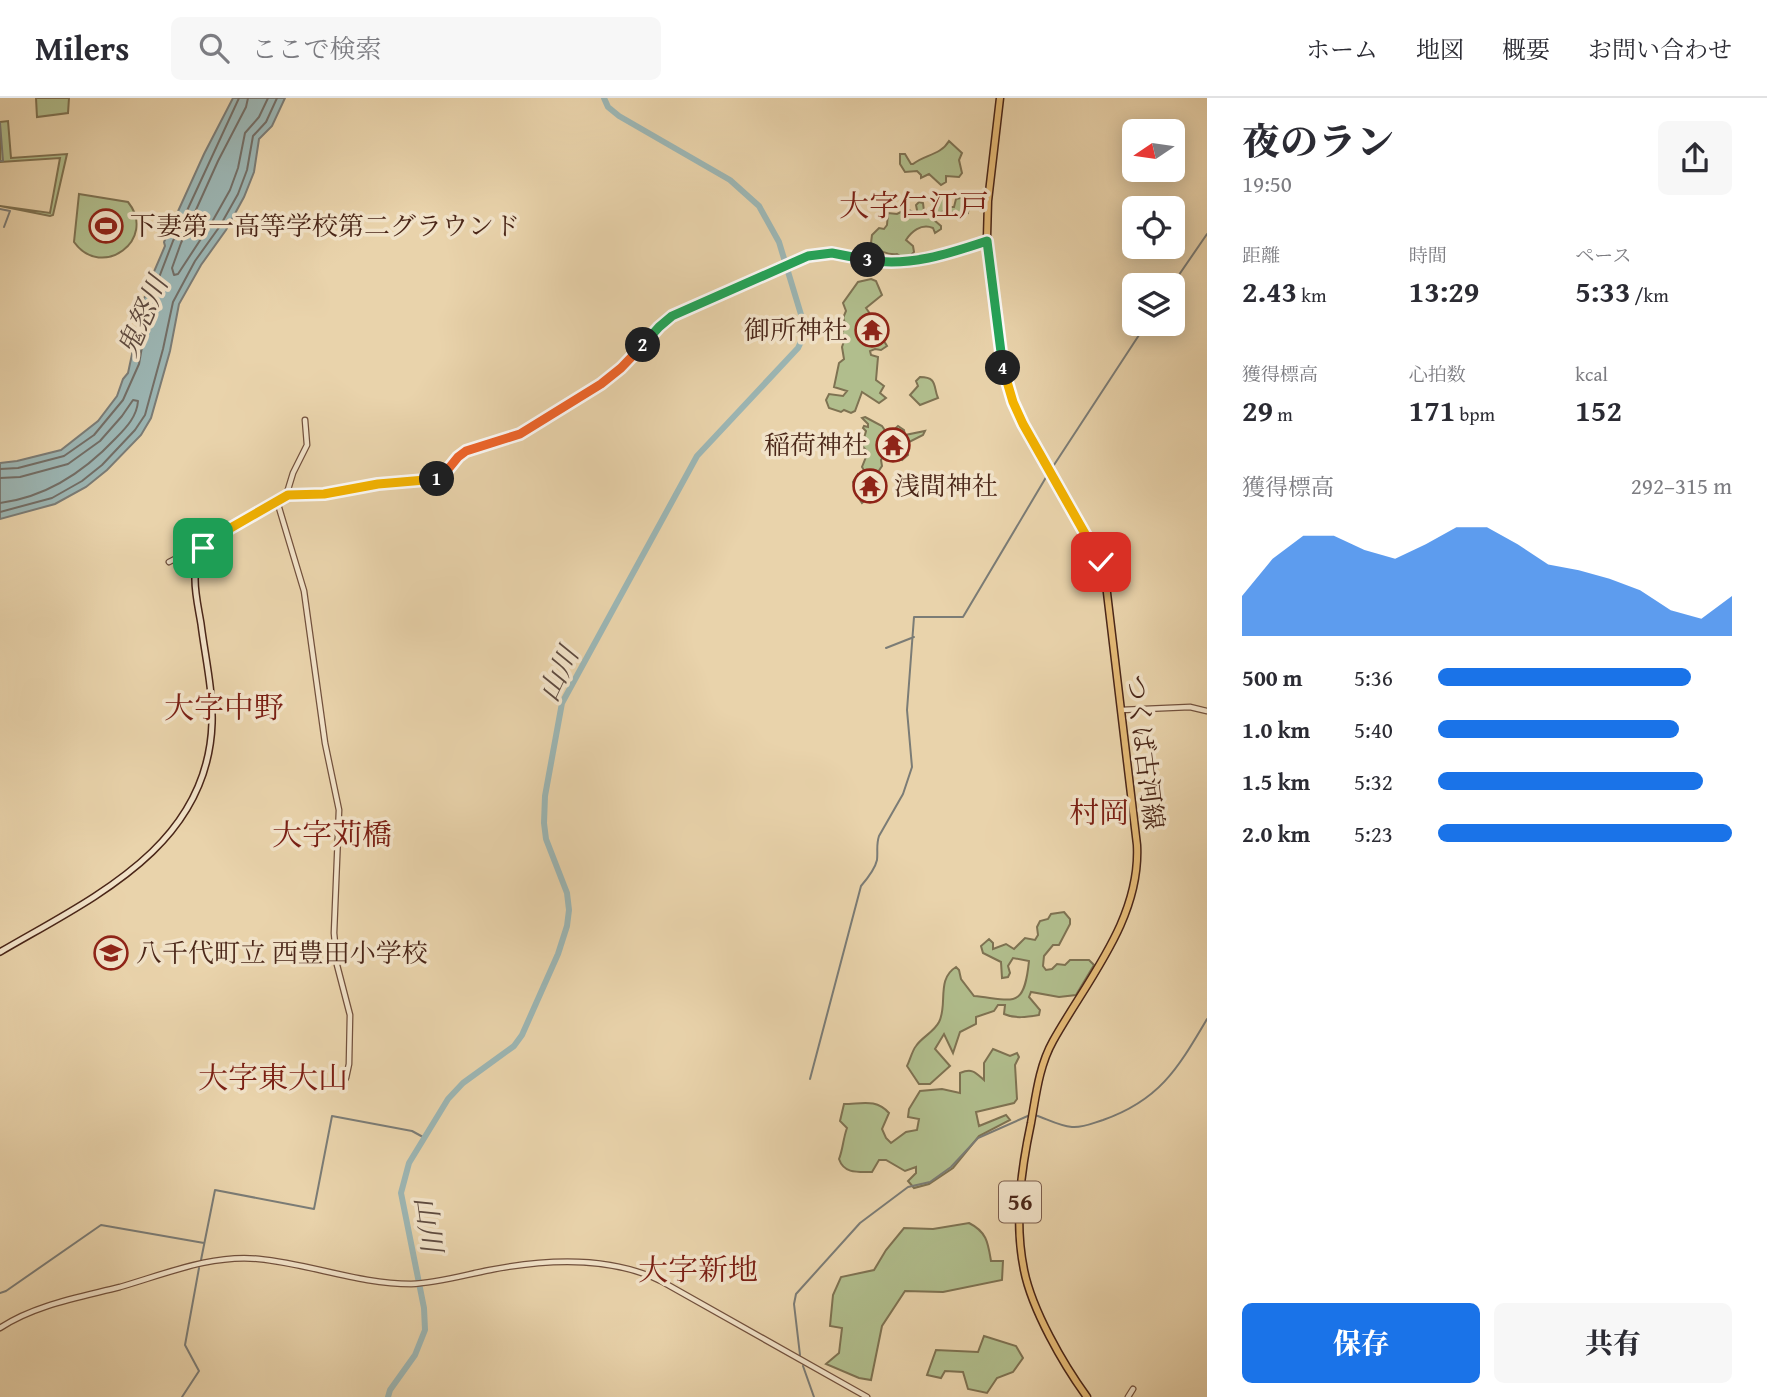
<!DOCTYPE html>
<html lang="ja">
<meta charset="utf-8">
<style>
body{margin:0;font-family:"Gentium Book Plus","Noto Serif JP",serif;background:#f7f7f7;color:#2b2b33;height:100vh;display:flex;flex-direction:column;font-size:26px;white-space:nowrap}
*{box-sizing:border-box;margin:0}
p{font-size:23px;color:#7c7c81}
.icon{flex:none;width:38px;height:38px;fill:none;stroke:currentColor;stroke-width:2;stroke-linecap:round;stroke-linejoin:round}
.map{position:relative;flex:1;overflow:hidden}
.drawer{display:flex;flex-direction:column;background:#fff;width:560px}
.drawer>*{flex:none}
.needle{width:46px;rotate:257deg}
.tools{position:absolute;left:1122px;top:21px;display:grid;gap:14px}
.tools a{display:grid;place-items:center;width:63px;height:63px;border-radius:10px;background:#fff;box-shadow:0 4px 18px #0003;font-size:35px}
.pin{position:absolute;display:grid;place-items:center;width:60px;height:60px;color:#fff;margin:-30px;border-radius:14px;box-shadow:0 4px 10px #0006}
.km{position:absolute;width:35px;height:35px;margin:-18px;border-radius:50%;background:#222;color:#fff;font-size:19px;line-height:35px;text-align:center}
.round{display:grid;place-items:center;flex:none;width:74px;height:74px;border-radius:10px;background:#f7f7f7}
.head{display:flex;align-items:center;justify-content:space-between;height:119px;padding:0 35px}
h1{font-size:38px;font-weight:800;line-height:52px}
.metrics{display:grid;grid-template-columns:repeat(3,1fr);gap:10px;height:119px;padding:7px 35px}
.metrics div{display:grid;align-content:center}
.metrics b{font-size:30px;font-weight:800}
.metrics small{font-size:19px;font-weight:400}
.metrics p{font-size:19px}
.chart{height:196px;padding:14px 35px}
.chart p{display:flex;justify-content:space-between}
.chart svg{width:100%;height:126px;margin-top:7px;fill:#1a73e8;opacity:.7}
.action{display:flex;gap:14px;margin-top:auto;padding:14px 35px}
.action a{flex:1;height:80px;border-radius:10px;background:#1a73e8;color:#fff;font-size:28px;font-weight:800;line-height:80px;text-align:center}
.action a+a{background:#f7f7f7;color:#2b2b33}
ul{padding:0 35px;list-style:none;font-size:23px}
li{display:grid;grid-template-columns:112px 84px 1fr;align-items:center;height:52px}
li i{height:18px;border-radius:9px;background:#1a73e8}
header{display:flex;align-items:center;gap:42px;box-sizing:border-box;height:98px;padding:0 35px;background:#fff;border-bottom:2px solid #e1e1e2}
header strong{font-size:33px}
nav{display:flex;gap:38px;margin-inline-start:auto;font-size:24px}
.search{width:490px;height:63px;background:#f7f7f7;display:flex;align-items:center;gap:18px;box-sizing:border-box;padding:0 24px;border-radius:10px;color:#7c7c81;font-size:26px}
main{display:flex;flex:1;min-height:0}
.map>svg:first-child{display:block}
</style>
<header>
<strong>Milers</strong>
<div class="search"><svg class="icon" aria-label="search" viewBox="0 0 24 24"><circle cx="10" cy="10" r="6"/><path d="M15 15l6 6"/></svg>ここで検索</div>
<nav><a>ホーム</a><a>地図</a><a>概要</a><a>お問い合わせ</a></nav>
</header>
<main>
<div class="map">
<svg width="1207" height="1299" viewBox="0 0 1207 1299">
<rect width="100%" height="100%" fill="#e9d3ab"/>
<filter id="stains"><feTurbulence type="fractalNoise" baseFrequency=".00286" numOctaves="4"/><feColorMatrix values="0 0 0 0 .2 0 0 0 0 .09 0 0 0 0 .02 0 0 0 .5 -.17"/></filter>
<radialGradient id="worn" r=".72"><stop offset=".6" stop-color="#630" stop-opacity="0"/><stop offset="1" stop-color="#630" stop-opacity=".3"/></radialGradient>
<path fill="#b1be8d" stroke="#7e7252" stroke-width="2" d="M36,0H69L68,15L37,19Z
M8,23L11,60L67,56L53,117L50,118L0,108L50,115L60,60L0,64V24Z
M949,43L962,55L959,62L962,75L959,79L946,78V84L941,87L929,76L921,80V77L917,73L905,74L900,66V56H905L911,66H913C924,57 941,57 949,43Z
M79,96L128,104C158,141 102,183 74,144Z
M939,96L949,103V109H954L956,101L970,98L968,115L965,114L958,117L954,114L946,115V112L937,116L934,111Z
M919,104L923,105L924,113L932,111L936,117L934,122L941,128V131L935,135L933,130C921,125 911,134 906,142L913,148L914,154L909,159L903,160L897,156C889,157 876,153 871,145L872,137L879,130L884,131L887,127L888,115L897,116L907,111L918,117L916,107Z
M871,181L876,183L882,197L866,210L875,223V226H864V233L871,240L879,235L887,248L881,252L875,251L870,253L871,257L878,259L876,282L884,288L880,295L886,300L879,305L862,294L855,313L851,315L844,312L841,314L829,310L826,302L829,296L843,298L847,293L834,289L839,265L844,261L842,249L845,240L842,235L846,227L843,220L846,213L843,205L858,184Z
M920,279C938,279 933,289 938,300L920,307L910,297L918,288L916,283Z
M865,319L882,328L888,337L898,328L904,332L905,337L925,333L923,337L905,346L908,357L902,362L895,358L888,361L883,359L881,362L882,368L876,377L871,372L865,374L862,369L868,354L862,348L866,333L863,330L864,328L868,329V326L862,320Z
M869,375L878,381L875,387L877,391L862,405L855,394L853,384L858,376L863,378Z
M1064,814L1070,821V826L1059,847H1053L1044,858L1043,868L1046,872L1052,871L1057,866L1065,867L1070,862H1089L1094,867L1076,897L1059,899L1031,894L1029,899L1040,912L1039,917C1027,919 1015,921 1004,916L1005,907H998L994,913L976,919V926L960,934L953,955L944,936L935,951L950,968L930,986H919L907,968C910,962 912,953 916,948C922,939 934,934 939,924C948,907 936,881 956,869L959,872L961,881L974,898C1014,902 1024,912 1029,863L1013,860L1008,868L1010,875L1008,879L1002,880L1001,864L983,855L981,848L989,841L993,845V851L1006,846L1014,851L1025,840L1035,842L1038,837L1037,829L1040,823L1048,821L1051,816Z
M993,951L1010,958L1017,955L1019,959L1015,967L1017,1001L1014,1005L976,1014L979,1028L1006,1017L1010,1022L979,1038L953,1070L929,1086L914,1090L908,1083L916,1075V1069L905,1073L886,1062H879L872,1074C858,1074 844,1076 839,1061C843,1051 843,1041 847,1030L840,1023L844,1006C861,1006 876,1000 889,1015L882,1031L886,1040L891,1045L906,1034L917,1032L919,1021L908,1019L909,1011L920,993L942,991L960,995V975C972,970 975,974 984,982V965Z
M969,1125C987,1134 988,1145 991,1163H1003L1002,1182L943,1194L905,1193L882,1228L871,1282L859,1280L826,1266L839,1255L842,1230L830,1228L833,1197L841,1179L874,1172L886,1152L904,1130L933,1131Z
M984,1238L1016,1248L1023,1260L1013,1274L997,1280L987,1295L968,1291L963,1274L945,1273L941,1280L927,1277L936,1252L978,1254Z"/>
<path fill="#9cb6b4" stroke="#7b7c76" stroke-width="2" d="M233,0H285L272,28L259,41L254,74L244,99L226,132L201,167L179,206L170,253L151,320L141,337L107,372L86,389L55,406L0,421V365L17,363L61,352L98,323L117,298L123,281L128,275L143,205L141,204L150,192L147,190L165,148L164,144L204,56Z"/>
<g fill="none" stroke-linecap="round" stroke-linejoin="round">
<path stroke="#736e66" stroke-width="2" d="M248,0L246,9L218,63L181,145L172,170L174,177L178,176L212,124L230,92L238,70L245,35L259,19L268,0
M0,371L18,370L64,358L94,337L123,302L139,266L150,203L173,143L239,0
M0,380L20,379L68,366L100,343L122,318L133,302L138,303C137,318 127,329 116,340C85,373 47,399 0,405
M0,414L52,400L82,383L102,367L135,332L145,317L163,251L173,204L195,163L220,128L238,96L247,72L253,38L266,24L277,0"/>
<path stroke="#7b7c76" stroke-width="2" d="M0,25L3,63H0
M0,111L10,113L4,129
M1172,187L1207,136
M1144,230L1147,226
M1052,370L1141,234
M886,550L914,539
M810,981L861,788C867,781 875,771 877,762C878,753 876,747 879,738L903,696L912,669L907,612L914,519H963L1048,376
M1035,1017C1047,1021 1059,1028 1072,1029C1083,1030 1093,1025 1103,1022C1160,1002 1178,970 1207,921
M201,1162L215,1092L314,1111L332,1018L412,1033L423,1039
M0,1195L6,1193L101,1127L204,1145
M800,1257L794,1206L796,1196L860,1125L908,1089L930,1084L951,1069L978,1040L1030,1017
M803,1268L814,1299
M182,1299L199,1273L185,1247L199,1170"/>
<path stroke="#9cb6b4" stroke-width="6" d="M388,1299L390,1292L415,1257L425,1232L424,1210L401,1095L409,1065L448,1001L463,985L514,948L522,937L558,856L567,828L569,812L567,795L546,741L544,725L545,698L562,605L697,358L798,250L806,233L779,144L759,108L730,82L619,18L608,9L604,0"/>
<defs>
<path id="tertiary" d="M286,398L293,375L307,347L305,322
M277,403L304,493L325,645L339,712L334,835L337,867L350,917L349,966L346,980
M169,464L196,450L206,447
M1121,612L1190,609L1207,613
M0,1230C34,1207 81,1199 120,1189C165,1176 212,1156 259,1161C310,1166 360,1186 411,1186C437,1185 464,1177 490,1172C545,1161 610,1158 661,1183L867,1299
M1128,1299L1133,1291"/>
<path id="secondary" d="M0,854C92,800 208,749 212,625C213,592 205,558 201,526C197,501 188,471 205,449C213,439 277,399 290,397C302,394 315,397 327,396C346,393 365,387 385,385C401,384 422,387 437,381C450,375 454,359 467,352C483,344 502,344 518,337C547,324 587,297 612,278C635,260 648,234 672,218L813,157L832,155L886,164H908L932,160L987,143"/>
<path id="primary" d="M1000,0L988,103L987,139L1003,269L1013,304L1022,326L1092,446L1105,478L1137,747C1141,821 1087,882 1053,943C1039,968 1036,997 1031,1025C1021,1072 1014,1123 1024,1172C1032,1212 1063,1266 1087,1299"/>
</defs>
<use href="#tertiary" stroke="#72513d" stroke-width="7"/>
<use href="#secondary" stroke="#4a2618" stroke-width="8"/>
<use href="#primary" stroke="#4a2618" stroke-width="9"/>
<use href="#tertiary" stroke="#f1e2c8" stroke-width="4.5"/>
<use href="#secondary" stroke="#f1e2c8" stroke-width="5"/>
<use href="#primary" stroke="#e4ba76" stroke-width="6"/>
</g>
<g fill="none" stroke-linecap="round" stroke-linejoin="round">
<defs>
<path id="split-1" d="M203,450L215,439L288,397L324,396L378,386L437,381"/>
<path id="split-2" d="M437,381L445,375L458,359L466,353L520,336L601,286L621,270L643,247"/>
<path id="split-3" d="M643,247L659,229L672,218L808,158L832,155L868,162"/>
<path id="split-4" d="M868,162C909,169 948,156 987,143L1003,270"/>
<path id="split-5" d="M1003,270L1013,304L1023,326L1101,464"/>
</defs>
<use href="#split-1" stroke="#fff" stroke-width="14"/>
<use href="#split-2" stroke="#fff" stroke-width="14"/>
<use href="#split-3" stroke="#fff" stroke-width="14"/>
<use href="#split-4" stroke="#fff" stroke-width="14"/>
<use href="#split-5" stroke="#fff" stroke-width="14"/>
<use href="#split-1" stroke="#f5b400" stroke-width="9"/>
<use href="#split-2" stroke="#f0652b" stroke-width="9"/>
<use href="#split-3" stroke="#22a559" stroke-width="9"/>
<use href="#split-4" stroke="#22a559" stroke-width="9"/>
<use href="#split-5" stroke="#f5b400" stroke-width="9"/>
</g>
<defs>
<symbol id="stadium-ring" viewBox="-11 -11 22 22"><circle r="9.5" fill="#f1e2c8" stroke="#8f2418" stroke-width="1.5"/><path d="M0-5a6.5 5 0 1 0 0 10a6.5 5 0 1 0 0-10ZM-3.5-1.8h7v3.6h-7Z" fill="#8f2418"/></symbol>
<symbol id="temple-ring" viewBox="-11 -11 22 22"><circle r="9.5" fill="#f1e2c8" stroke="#8f2418" stroke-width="1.5"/><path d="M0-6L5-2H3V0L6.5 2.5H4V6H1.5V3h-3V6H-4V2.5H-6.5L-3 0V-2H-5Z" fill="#8f2418"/></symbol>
<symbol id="school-ring" viewBox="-11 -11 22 22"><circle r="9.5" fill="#f1e2c8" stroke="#8f2418" stroke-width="1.5"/><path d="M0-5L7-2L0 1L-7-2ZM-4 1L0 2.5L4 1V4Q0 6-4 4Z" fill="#8f2418"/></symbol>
</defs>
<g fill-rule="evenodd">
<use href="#stadium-ring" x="87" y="109" width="38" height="38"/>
<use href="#temple-ring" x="853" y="213" width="38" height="38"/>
<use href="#temple-ring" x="874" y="328" width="38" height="38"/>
<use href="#temple-ring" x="851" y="369" width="38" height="38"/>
<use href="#school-ring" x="92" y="836" width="38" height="38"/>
</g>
<g text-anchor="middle" stroke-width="7" stroke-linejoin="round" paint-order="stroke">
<rect fill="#f1e2c8" stroke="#7c5e4d" stroke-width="2" x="999" y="1083.5" width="42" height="41" rx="5"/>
<g font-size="24" font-weight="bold" fill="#4a2618">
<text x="1020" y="1112">56</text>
</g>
<g font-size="26" fill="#4a2618" stroke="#f1e2c8" text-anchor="start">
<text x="130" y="137">下妻第一高等学校第二グラウンド</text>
<text x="848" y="241" text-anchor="end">御所神社</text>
<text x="868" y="356" text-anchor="end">稲荷神社</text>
<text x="894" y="397">浅間神社</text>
<text x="136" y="864">八千代町立 西豊田小学校</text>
</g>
<g font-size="26" fill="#4a2618" stroke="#f1e2c8">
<text transform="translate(1145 654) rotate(83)" y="9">つくば古河線</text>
</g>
<g font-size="28" font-style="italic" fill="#5e4a3f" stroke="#f1e2c8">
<text transform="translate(142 218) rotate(-66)" y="10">鬼怒川</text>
<text transform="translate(558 576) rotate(-65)" y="10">山川</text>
<text transform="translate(429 1126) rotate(82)" y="10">山川</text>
</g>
<g font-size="30" fill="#7a1f14" stroke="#f1e2c8">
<text x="914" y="118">大字仁江戸</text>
<text x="224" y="620">大字中野</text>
<text x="1099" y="725">村岡</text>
<text x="332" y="747">大字苅橋</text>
<text x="273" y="990">大字東大山</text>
<text x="698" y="1182">大字新地</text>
</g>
</g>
<rect width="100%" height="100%" filter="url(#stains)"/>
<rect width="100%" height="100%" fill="url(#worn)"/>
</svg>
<div class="tools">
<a><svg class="needle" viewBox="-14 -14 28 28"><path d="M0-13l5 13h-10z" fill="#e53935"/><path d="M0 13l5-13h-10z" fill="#7c7c81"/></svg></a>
<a><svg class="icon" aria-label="locate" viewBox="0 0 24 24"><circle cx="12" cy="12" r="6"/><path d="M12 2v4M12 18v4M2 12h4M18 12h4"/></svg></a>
<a><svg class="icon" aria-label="layers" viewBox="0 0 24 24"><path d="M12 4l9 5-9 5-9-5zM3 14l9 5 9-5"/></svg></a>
</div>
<div class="pin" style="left:203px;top:450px;background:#1e9e55"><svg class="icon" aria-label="arrive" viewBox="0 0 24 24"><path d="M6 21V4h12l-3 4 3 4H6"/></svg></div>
<div class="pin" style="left:1101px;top:464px;background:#d93025"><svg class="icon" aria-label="check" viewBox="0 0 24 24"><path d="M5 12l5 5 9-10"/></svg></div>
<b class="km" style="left:437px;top:381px">1</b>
<b class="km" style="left:643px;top:247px">2</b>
<b class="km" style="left:868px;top:162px">3</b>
<b class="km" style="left:1003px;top:270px">4</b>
</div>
<section class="drawer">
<div class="head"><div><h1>夜のラン</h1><p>19:50</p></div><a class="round"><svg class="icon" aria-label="share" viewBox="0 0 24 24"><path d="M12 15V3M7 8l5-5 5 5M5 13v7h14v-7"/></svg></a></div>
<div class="metrics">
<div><p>距離</p><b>2.43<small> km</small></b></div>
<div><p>時間</p><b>13:29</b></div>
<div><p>ペース</p><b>5:33<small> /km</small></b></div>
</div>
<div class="metrics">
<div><p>獲得標高</p><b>29<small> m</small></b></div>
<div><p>心拍数</p><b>171<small> bpm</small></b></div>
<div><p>kcal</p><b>152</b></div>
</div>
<div class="chart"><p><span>獲得標高</span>292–315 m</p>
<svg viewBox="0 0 160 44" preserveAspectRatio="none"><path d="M0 44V30L10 17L20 9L30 9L40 14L50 17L60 12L70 6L80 6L90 12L100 19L110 21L120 24L130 28L140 35L150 38L160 30V44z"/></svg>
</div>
<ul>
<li><b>500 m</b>5:36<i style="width:86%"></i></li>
<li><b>1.0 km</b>5:40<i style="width:82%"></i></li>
<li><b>1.5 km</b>5:32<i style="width:90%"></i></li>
<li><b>2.0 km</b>5:23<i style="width:100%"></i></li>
</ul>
<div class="action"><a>保存</a><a>共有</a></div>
</section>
</main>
